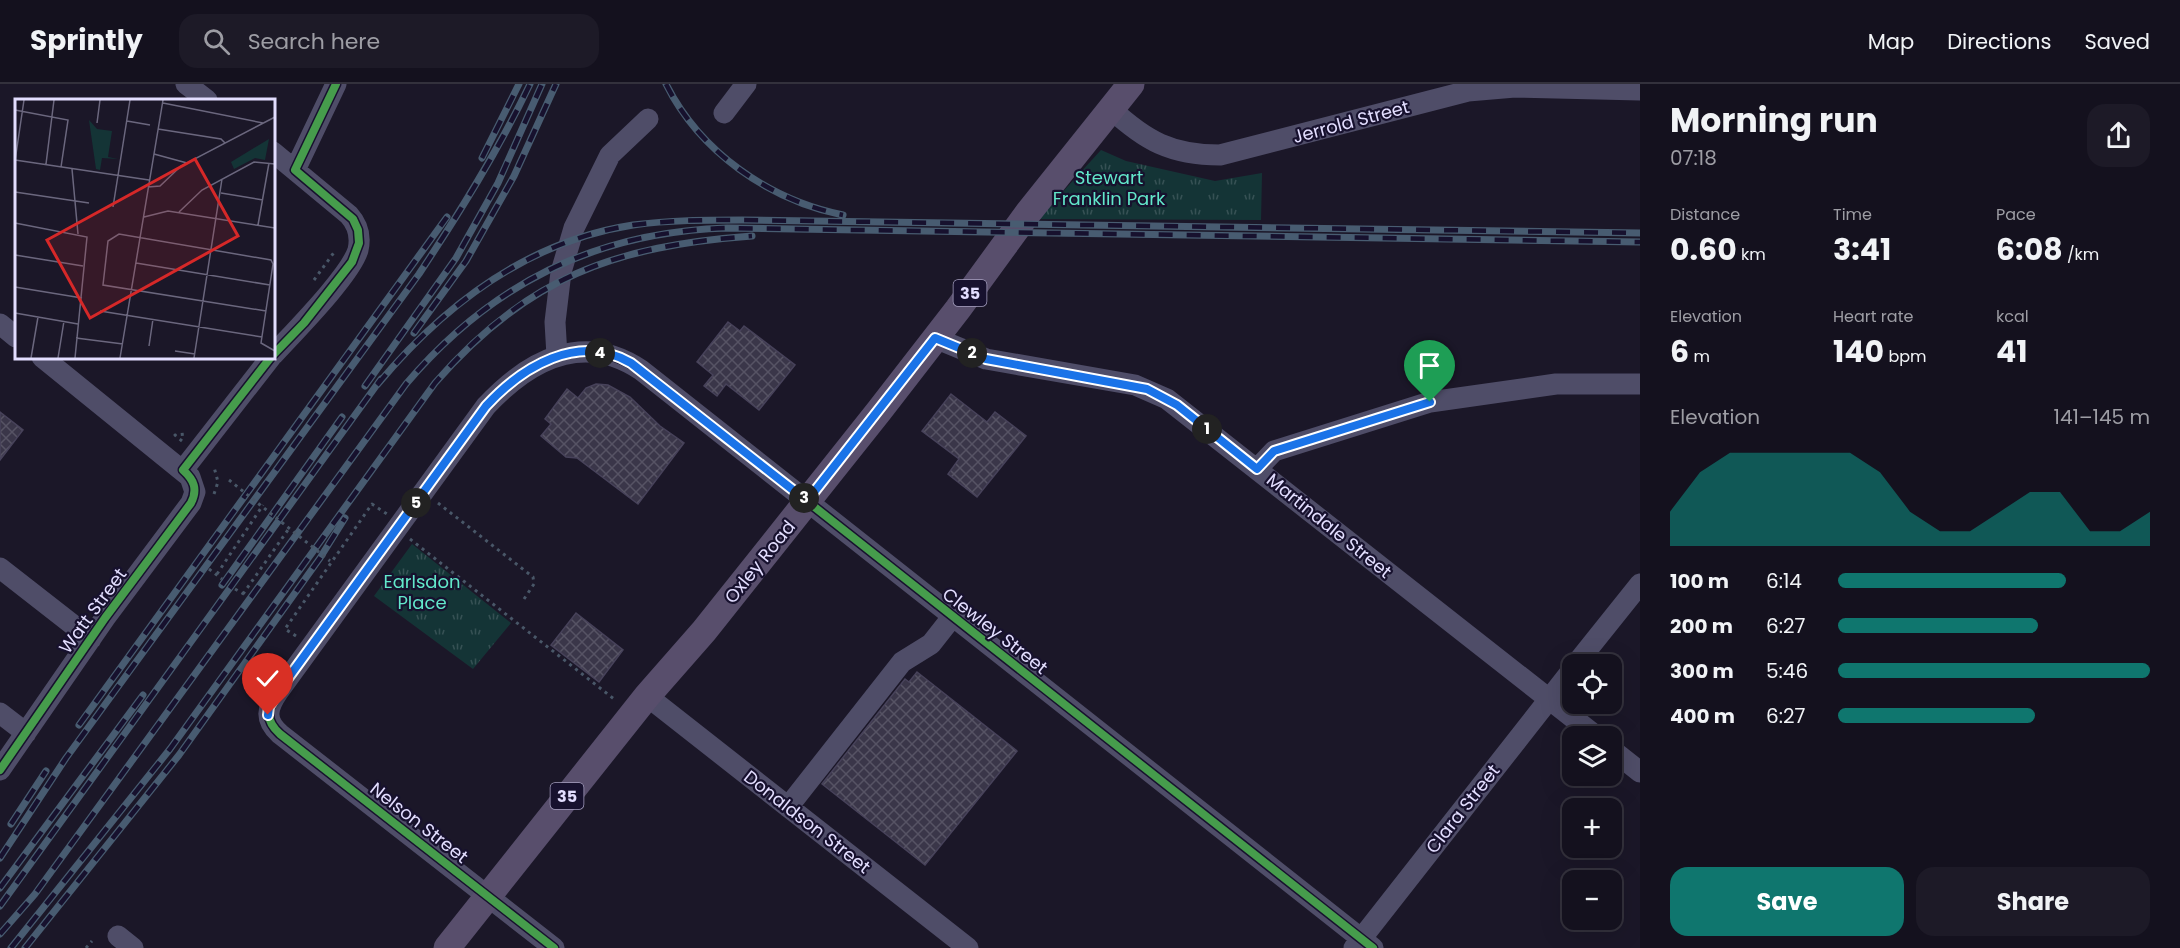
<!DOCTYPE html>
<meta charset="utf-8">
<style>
body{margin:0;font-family:Poppins,sans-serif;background:#1d1a27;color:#f1f3f6;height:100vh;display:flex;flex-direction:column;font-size:22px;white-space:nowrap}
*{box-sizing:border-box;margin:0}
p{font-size:20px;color:#9d9da4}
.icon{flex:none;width:33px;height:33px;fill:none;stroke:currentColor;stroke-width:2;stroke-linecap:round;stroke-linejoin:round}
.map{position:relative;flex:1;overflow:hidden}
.sheet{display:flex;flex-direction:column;background:#14111e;width:540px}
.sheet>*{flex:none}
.fabs{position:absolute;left:1562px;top:570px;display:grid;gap:12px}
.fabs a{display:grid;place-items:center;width:60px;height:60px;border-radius:12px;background:#14111e;box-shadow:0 6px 24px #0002,0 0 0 2px #33313c;font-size:30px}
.pin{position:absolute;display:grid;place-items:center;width:51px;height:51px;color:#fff;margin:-62px -26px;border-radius:50% 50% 50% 0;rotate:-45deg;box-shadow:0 0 6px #0007}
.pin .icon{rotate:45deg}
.km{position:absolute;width:30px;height:30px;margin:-15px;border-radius:50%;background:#222;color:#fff;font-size:16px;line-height:30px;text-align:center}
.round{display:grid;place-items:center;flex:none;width:63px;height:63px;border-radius:18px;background:#1d1a27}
.summary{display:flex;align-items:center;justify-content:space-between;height:102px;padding:0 30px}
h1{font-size:33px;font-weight:700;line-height:45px}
.stats{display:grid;grid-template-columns:repeat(3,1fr);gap:9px;height:102px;padding:6px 30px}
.stats div{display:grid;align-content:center}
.stats b{font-size:30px;font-weight:700}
.stats small{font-size:16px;font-weight:400}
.stats p{font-size:16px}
.chart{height:168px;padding:12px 30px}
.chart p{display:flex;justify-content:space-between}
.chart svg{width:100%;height:108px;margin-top:6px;fill:#0f766e;opacity:.7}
.action{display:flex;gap:12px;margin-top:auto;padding:12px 30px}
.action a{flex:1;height:69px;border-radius:18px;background:#0f766e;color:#fff;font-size:24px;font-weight:700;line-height:69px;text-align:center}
.action a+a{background:#1d1a27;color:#f1f3f6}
ul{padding:0 30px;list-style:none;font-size:20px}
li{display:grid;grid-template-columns:96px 72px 1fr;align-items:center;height:45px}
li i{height:15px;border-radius:8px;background:#0f766e}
header{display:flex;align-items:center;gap:36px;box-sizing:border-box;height:84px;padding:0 30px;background:#14111e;border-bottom:2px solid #33313c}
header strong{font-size:28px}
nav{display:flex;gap:33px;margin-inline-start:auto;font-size:21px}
.search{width:420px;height:54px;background:#1d1a27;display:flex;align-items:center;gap:15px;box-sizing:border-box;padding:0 21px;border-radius:18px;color:#9d9da4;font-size:22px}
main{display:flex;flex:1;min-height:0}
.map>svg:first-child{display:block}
</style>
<header>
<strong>Sprintly</strong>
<div class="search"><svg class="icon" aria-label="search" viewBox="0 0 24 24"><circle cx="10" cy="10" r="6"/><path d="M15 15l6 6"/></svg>Search here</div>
<nav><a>Map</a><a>Directions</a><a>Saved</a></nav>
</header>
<main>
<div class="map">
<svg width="1640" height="864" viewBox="0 0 1640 864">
<defs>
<pattern id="park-tufts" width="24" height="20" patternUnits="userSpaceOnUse" patternTransform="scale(1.5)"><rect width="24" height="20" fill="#143436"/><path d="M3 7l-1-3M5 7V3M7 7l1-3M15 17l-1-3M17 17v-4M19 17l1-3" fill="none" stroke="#365154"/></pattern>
<pattern id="building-cross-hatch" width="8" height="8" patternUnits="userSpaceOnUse" patternTransform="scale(1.5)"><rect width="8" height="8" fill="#3a3649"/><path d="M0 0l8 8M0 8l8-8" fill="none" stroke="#565364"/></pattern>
</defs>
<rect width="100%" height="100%" fill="#1b1728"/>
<path fill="url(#park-tufts)" d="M1101,66L1126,77L1215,97L1262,89L1261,136L1038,135Z
M412,460L511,539L473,585L374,512Z"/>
<path fill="url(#building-cross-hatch)" stroke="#47425a" stroke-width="1.5" d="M728,238L740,247L744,242L795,281L759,326L726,300L717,312L704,302L713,291L697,278Z
M596,300L608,301L630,313L660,342L684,359L638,420L577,374L566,373L541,352L551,340L545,335L567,305L578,314L586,304Z
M951,310L987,338L995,328L1026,352L977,413L948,390L959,375L922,347Z
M0,328L23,346L0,376Z
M576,529L623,566L599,598L551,561Z
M917,588L1017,667L925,781L822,700L905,595L909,598Z"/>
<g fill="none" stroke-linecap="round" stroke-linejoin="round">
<path stroke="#495768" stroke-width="3" stroke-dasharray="3 4.5" stroke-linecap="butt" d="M314,196L335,167
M182,357L175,351L186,350
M214,410L218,398L214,383
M438,419L533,493L534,500L524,515
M410,455L614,615
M209,485L222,495
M217,490L263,421
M235,505L249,513
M243,510L290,443
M296,552L285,545L372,420L387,430
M86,864L92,857"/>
<path stroke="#4f4d68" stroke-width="21" d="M186,0L207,16
M1111,25C1146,57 1171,71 1220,71L1468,7L1515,3L1640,6
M724,29L746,0
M273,68L349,131C358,141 361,153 358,166C350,192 293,249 273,271
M295,86L336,0
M0,240L16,253
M935,254L986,275L1135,301L1167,315L1596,652
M557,272L555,238L561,188L574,144L610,71L648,35
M1257,385L1274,367L1430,318L1556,300H1640
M183,386L271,273
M0,484L91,555
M1576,580L1640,500
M647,612L968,864
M0,629L26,649
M1611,665L1640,688
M0,686L105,534L191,419L195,408L190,393L42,273
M788,723L902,578L931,560L953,532
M118,852L133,864
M554,864L280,650C264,636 267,624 278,608L486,322C529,276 583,247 641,286L1373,864
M1354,864L1572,586"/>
<path stroke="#584e6c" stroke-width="27" d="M447,864L647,612L704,547L879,327L958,225L1028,129L1131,0"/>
<defs>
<path id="rail" d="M666,0C700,68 769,116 843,131
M482,74L519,0
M414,249L466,177L514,92L556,0
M377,301C443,222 528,157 633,141C670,136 706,136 742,136L1640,149
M365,302L456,174L498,99L542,0
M222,501L342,333
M79,641L447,133
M11,740L46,687
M0,774L66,674L419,190C460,128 498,67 530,0
M0,804L143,611
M0,822L381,295
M0,850L35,810L406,300C491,200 595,148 727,144L1640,158
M11,864L170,665L435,299C527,193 615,162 752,152
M25,864L179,671L320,474L345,434"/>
</defs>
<use href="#rail" stroke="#485c71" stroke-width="7"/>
<use href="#rail" stroke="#17112e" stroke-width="4.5" stroke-dasharray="14" stroke-linecap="butt"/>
<path stroke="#495768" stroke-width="3" stroke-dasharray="3 4.5" stroke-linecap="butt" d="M229,396L330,477"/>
<defs>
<path id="cycleway" d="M273,271L304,239L352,178L359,159L358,146L353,135L295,86L336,0
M0,686L105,534L191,419C198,405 194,396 183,386L271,273
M554,864L280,650C264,636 267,624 278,608L486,322C529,276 583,247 641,286L1373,864"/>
</defs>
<use href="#cycleway" stroke="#17112e" stroke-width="11"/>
<use href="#cycleway" stroke="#469c4c" stroke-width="8"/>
</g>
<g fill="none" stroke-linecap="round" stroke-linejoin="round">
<defs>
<path id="route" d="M268,631L269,623L278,608L486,322C522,283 578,248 631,279L807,417L935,254L986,275L1147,305L1177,321L1257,385L1274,367L1430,318"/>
</defs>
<use href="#route" stroke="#fff" stroke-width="12"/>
<use href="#route" stroke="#1a73e8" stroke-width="8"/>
</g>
<g text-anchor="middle" stroke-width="4.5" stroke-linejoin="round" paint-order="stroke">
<g fill="#17112e" stroke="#a6a0c0" stroke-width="1.5">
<rect x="953.5" y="196" width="33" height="26" rx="4.5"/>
<rect x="550.5" y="699" width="33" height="26" rx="4.5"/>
</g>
<g font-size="16" font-weight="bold" fill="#e3deff">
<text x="970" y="215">35</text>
<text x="567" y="718">35</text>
</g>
<g font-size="18" fill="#e3deff" stroke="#17112e">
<text transform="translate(1351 38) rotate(-15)" y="6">Jerrold Street</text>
<text transform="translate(1329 442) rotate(39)" y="6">Martindale Street</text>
<text transform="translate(760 478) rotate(-51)" y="6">Oxley Road</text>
<text transform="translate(93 527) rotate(-54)" y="6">Watt Street</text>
<text transform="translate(995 547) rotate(38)" y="6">Clewley Street</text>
<text transform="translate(1463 725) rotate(-52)" y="6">Clara Street</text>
<text transform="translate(807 738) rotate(38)" y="6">Donaldson Street</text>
<text transform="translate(419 739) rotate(38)" y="6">Nelson Street</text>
</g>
<g font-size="18" fill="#62e7ca" stroke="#17112e">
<text x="1109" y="100">Stewart<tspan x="1109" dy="21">Franklin Park</tspan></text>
<text x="422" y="504">Earlsdon<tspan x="422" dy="21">Place</tspan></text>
</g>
</g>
<g transform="translate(15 15)">
<rect width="260" height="260" fill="#1b1728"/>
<path d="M254,40L250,61L240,59L219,70L216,63Z" fill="#143436"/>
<path d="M74,21L82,30L97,32L93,58L103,60L87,59L85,71L81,70Z" fill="#143436"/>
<path fill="none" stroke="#6b677e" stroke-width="1.5" d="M148,4L248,24M0,11L53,21L46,68M112,22L135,26M82,24L85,1M143,30L206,40L210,44M139,55L172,64M0,61L134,81M0,62L9,1M31,65L39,1M57,70L63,135M133,88L145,87L166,67L260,18M0,93L74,104M206,94L248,101M98,108L115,1M164,113L187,91L239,63L260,65M129,118L153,112L260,129M0,124L72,138L60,259M243,126L254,64M0,156L68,167M121,164L255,186M0,188L67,199M85,212L247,238M251,212L88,186L93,142L104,135L256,161L258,165L246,244L260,252M0,214L63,225M61,239L108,245M134,247L138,220M160,252L180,255M16,259L23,218M43,259L49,222M105,259L148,1M179,259L207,80"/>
<path fill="#d62828" fill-opacity="0.15" stroke="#d62828" stroke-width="3" d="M180,60L223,137L75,219L32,141Z"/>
<rect width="260" height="260" fill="none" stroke="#e3deff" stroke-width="3"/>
</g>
</svg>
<div class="fabs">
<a><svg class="icon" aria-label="locate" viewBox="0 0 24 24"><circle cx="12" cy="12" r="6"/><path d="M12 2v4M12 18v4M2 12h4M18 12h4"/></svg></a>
<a><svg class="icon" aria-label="layers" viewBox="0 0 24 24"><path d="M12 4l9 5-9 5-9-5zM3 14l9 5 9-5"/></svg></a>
<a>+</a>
<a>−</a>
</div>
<div class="pin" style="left:1430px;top:318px;background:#1e9e55"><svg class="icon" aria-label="arrive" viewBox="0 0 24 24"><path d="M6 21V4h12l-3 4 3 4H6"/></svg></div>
<div class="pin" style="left:268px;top:631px;background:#d93025"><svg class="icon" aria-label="check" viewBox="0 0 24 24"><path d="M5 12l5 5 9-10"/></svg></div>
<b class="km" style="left:1207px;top:345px">1</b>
<b class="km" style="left:972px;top:269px">2</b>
<b class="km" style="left:804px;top:414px">3</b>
<b class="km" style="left:600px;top:269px">4</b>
<b class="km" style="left:416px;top:419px">5</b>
</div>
<section class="sheet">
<div class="summary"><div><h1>Morning run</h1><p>07:18</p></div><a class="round"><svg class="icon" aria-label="share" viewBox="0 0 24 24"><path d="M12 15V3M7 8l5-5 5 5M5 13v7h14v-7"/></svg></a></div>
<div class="stats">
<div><p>Distance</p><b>0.60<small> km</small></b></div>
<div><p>Time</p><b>3:41</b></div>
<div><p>Pace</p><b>6:08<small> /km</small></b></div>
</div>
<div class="stats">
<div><p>Elevation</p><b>6<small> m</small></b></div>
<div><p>Heart rate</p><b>140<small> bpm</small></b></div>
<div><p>kcal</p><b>41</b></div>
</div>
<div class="chart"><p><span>Elevation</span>141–145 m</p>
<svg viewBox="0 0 160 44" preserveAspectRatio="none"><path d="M0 44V30L10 14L20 6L30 6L40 6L50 6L60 6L70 14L80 30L90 38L100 38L110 30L120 22L130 22L140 38L150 38L160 30V44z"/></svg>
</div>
<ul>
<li><b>100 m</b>6:14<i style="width:73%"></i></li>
<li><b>200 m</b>6:27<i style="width:64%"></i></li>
<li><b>300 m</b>5:46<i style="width:100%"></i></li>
<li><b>400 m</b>6:27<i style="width:63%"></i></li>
</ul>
<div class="action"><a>Save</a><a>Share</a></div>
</section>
</main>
